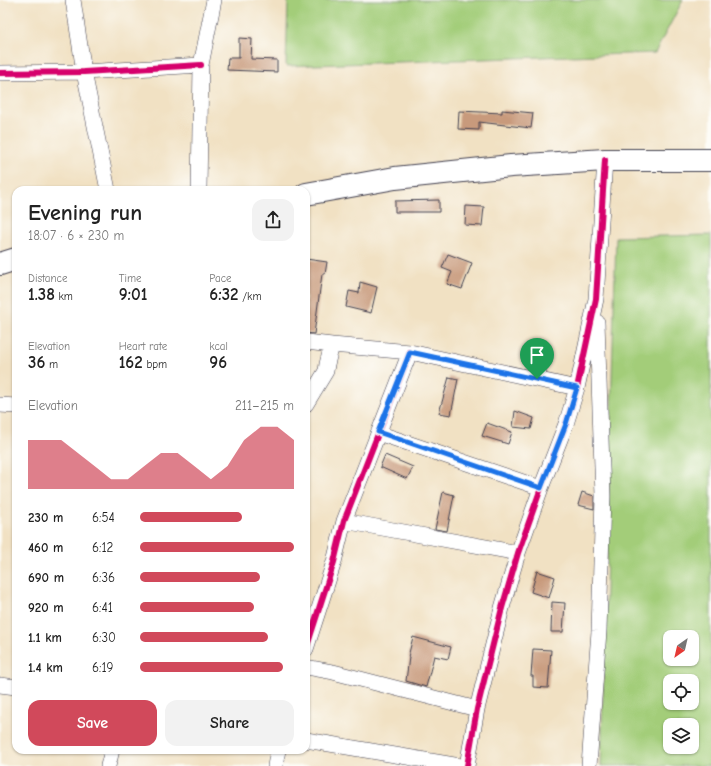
<!DOCTYPE html>
<meta charset="utf-8">
<style>
body{margin:0;font-family:"Comic Neue",sans-serif;background:#f2f2f2;color:#222;height:100vh;display:flex;flex-direction:column;font-size:15px;white-space:nowrap}
*{box-sizing:border-box;margin:0}
p{font-size:13px;color:#767676}
.icon{flex:none;width:22px;height:22px;fill:none;stroke:currentColor;stroke-width:2;stroke-linecap:round;stroke-linejoin:round}
.map{position:relative;flex:1;overflow:hidden}
.panel{position:absolute;left:12px;top:186px;width:298px;height:568px;display:flex;flex-direction:column;background:#fff;border-radius:12px;box-shadow:0 1px 3px #0004}
.panel>*{flex:none}
.needle{width:26px;rotate:214deg}
.controls{position:absolute;left:663px;top:630px;display:grid;gap:8px}
.controls a{display:grid;place-items:center;width:36px;height:36px;border-radius:8px;background:#fff;box-shadow:0 1px 3px #0004;font-size:20px}
.pin{position:absolute;display:grid;place-items:center;width:34px;height:34px;color:#fff;margin:-41px -17px;border-radius:50% 50% 50% 0;rotate:-45deg;box-shadow:0 0 4px #0007}
.pin .icon{rotate:45deg}
.round{display:grid;place-items:center;flex:none;width:42px;height:42px;border-radius:12px;background:#f2f2f2}
.headline{display:flex;align-items:center;justify-content:space-between;height:68px;padding:0 16px}
h1{font-size:22px;font-weight:700;line-height:30px}
.figures{display:grid;grid-template-columns:repeat(3,1fr);gap:6px;height:68px;padding:4px 16px}
.figures div{display:grid;align-content:center}
.figures b{font-size:17px;font-weight:700}
.figures small{font-size:11px;font-weight:400}
.figures p{font-size:11px}
.chart{height:112px;padding:8px 16px}
.chart p{display:flex;justify-content:space-between}
.chart svg{width:100%;height:72px;margin-top:4px;fill:#d1495b;opacity:.7}
.button{display:flex;gap:8px;margin-top:auto;padding:8px 16px}
.button a{flex:1;height:46px;border-radius:12px;background:#d1495b;color:#fff;font-size:16px;font-weight:700;line-height:46px;text-align:center}
.button a+a{background:#f2f2f2;color:#222}
ul{padding:0 16px;list-style:none;font-size:13px}
li{display:grid;grid-template-columns:64px 48px 1fr;align-items:center;height:30px}
li i{height:10px;border-radius:5px;background:#d1495b}
.map>svg:first-child{display:block}
</style>
<div class="map">
<svg width="711" height="766" viewBox="0 0 711 766">
<rect width="100%" height="100%" fill="#fdfcf7"/>
<filter id="ink" filterUnits="userSpaceOnUse"><feTurbulence type="fractalNoise" baseFrequency=".025" numOctaves="2"/><feDisplacementMap in="SourceGraphic" scale="8" xChannelSelector="R" yChannelSelector="G"/><feConvolveMatrix kernelMatrix="1 2 1 2 8 2 1 2 1" color-interpolation-filters="sRGB"/></filter>
<filter id="wash" filterUnits="userSpaceOnUse"><feTurbulence type="fractalNoise" baseFrequency=".012" numOctaves="4" result="noise"/><feDisplacementMap in="SourceGraphic" scale="16" xChannelSelector="R" yChannelSelector="G"/><feGaussianBlur stdDeviation="0.9" result="paint"/><feColorMatrix in="noise" values="0 0 0 0 0 0 0 0 0 0 0 0 0 0 0 0 0 1.4 0 .05"/><feComposite in="paint" operator="in"/></filter>
<g filter="url(#wash)">
<rect width="100%" height="100%" fill="#f1e1c3"/>
<path fill="#a3cd79" stroke="#62785a" fill-rule="evenodd" d="M288,0H683L655,53L286,66Z
M711,235V766H601L616,237ZM670,637H692V659H670ZM670,681H692V703H670ZM670,725H692V747H670Z"/>
<g id="blocks">
<path fill="#c89a7c" d="M239,38L252,39L251,59L277,60V72L227,70L228,58H239Z
M502,110L533,113L531,128L479,122V130L458,129L459,111L502,113Z
M439,200V212H395V201Z
M466,206L484,207L482,226L465,225Z
M448,254L472,263L462,289L447,284L452,272L442,268Z
M306,259L327,262L325,274H322L314,334L306,333Z
M360,282L377,287L371,313L346,307L349,291L359,293Z
M449,377L458,379L451,415L439,413Z
M515,411L534,418L531,429L513,427Z
M487,423L512,432L508,444L482,436Z
M385,455L413,467L407,479L380,467Z
M443,492L454,495L447,531L435,529Z
M582,492L594,496V509L578,505Z
M537,571L555,577L549,598L531,592Z
M552,602L565,603L563,632H551Z
M413,637L451,647L448,659L434,656L426,687L406,681L409,657H408Z
M533,649L551,650L548,688L533,687V676H531Z"/>
</g>
</g>
<g filter="url(#ink)">
<use href="#blocks" fill-opacity="0" stroke="#413f4f" stroke-width="1"/>
<g fill="none" stroke-linecap="round" stroke-linejoin="round">
<defs>
<path id="street" d="M73,0L84,72L108,190
M0,73L84,72L201,65
M199,190L201,65L214,0
M306,342L332,345L410,352L577,388
M537,379L543,351
M306,404L326,371L327,364L332,345
M0,405L16,406
M378,433L541,488
M344,521L518,553
M306,649L334,562L344,521L410,352
M306,667L333,672L477,709
M0,685L16,687
M306,740L460,766
M108,766L112,750
M275,766L278,750
M467,766L477,709L502,608L518,553L541,488L566,424L577,388L596,299L605,160
M589,766L599,631L603,496L597,322"/>
<path id="highway" d="M306,194L395,178L511,166L605,160H711
M0,264L16,259"/>
</defs>
<use href="#street" stroke="#413f4f" stroke-width="16"/>
<use href="#highway" stroke="#413f4f" stroke-width="24"/>
<use href="#street" stroke="#fff" stroke-width="15"/>
<use href="#highway" stroke="#fff" stroke-width="22"/>
<defs>
<path id="cycleway" d="M0,73L84,72L201,65
M306,649L334,562L344,521L410,352
M467,766L477,709L502,608L518,553L541,488L566,424L577,388L596,299L605,160"/>
</defs>
<use href="#cycleway" stroke="#fdfcf7" stroke-width="8"/>
<use href="#cycleway" stroke="#d6006c" stroke-width="6"/>
</g>
</g>
<g fill="none" stroke-linecap="round" stroke-linejoin="round" filter="url(#ink)">
<defs>
<path id="route" d="M410,352L577,388L566,424L541,488L378,432Z"/>
</defs>
<use href="#route" stroke="#fff" stroke-width="8"/>
<use href="#route" stroke="#1a73e8" stroke-width="5"/>
</g>
</svg>
<div class="controls">
<a><svg class="needle" viewBox="-14 -14 28 28"><path d="M0-13l5 13h-10z" fill="#e53935"/><path d="M0 13l5-13h-10z" fill="#767676"/></svg></a>
<a><svg class="icon" aria-label="locate" viewBox="0 0 24 24"><circle cx="12" cy="12" r="6"/><path d="M12 2v4M12 18v4M2 12h4M18 12h4"/></svg></a>
<a><svg class="icon" aria-label="layers" viewBox="0 0 24 24"><path d="M12 4l9 5-9 5-9-5zM3 14l9 5 9-5"/></svg></a>
</div>
<div class="pin" style="left:537px;top:379px;background:#1e9e55"><svg class="icon" aria-label="arrive" viewBox="0 0 24 24"><path d="M6 21V4h12l-3 4 3 4H6"/></svg></div>
<section class="panel">
<div class="headline"><div><h1>Evening run</h1><p>18:07 · 6 × 230 m</p></div><a class="round"><svg class="icon" aria-label="share" viewBox="0 0 24 24"><path d="M12 15V3M7 8l5-5 5 5M5 13v7h14v-7"/></svg></a></div>
<div class="figures">
<div><p>Distance</p><b>1.38<small> km</small></b></div>
<div><p>Time</p><b>9:01</b></div>
<div><p>Pace</p><b>6:32<small> /km</small></b></div>
</div>
<div class="figures">
<div><p>Elevation</p><b>36<small> m</small></b></div>
<div><p>Heart rate</p><b>162<small> bpm</small></b></div>
<div><p>kcal</p><b>96</b></div>
</div>
<div class="chart"><p><span>Elevation</span>211–215 m</p>
<svg viewBox="0 0 160 44" preserveAspectRatio="none"><path d="M0 44V14L10 14L20 14L30 22L40 30L50 38L60 38L70 30L80 22L90 22L100 30L110 38L120 30L130 14L140 6L150 6L160 14V44z"/></svg>
</div>
<ul>
<li><b>230 m</b>6:54<i style="width:66%"></i></li>
<li><b>460 m</b>6:12<i style="width:100%"></i></li>
<li><b>690 m</b>6:36<i style="width:78%"></i></li>
<li><b>920 m</b>6:41<i style="width:74%"></i></li>
<li><b>1.1 km</b>6:30<i style="width:83%"></i></li>
<li><b>1.4 km</b>6:19<i style="width:93%"></i></li>
</ul>
<div class="button"><a>Save</a><a>Share</a></div>
</section>
</div>
